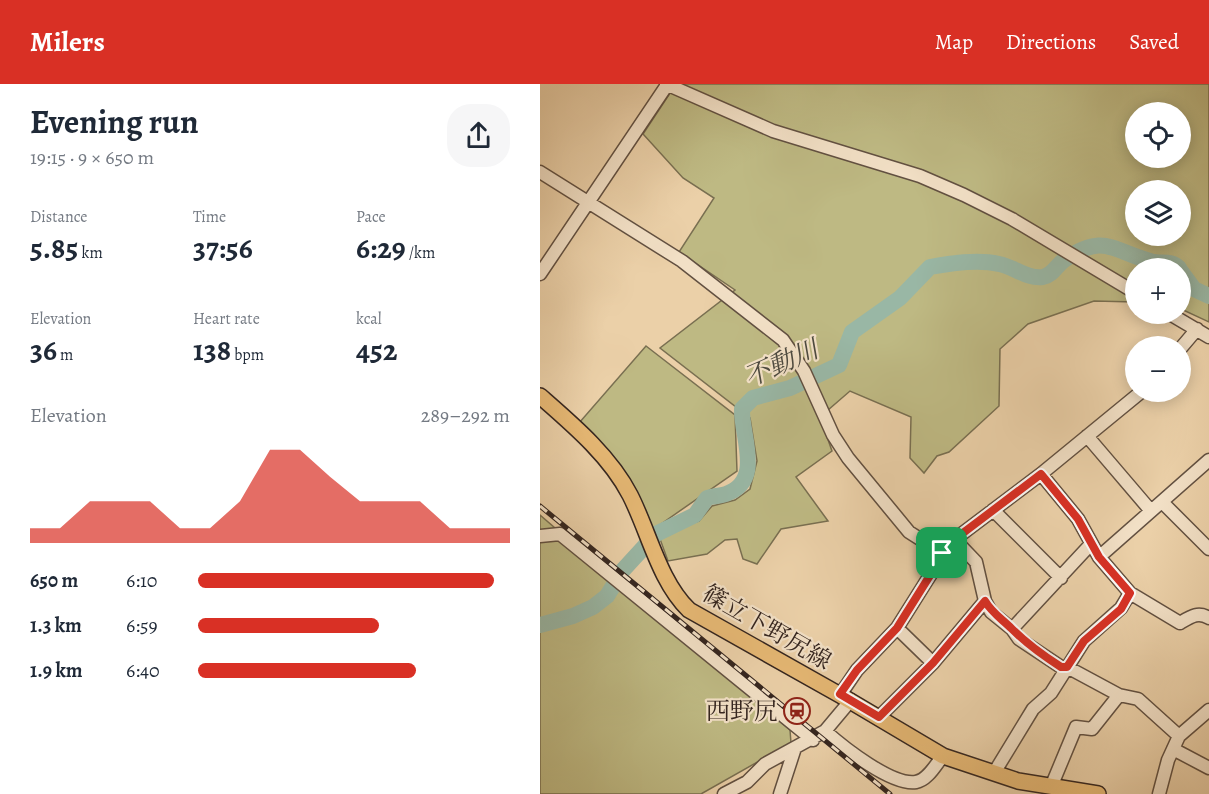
<!DOCTYPE html>
<meta charset="utf-8">
<style>
body{margin:0;font-family:Alegreya,"Noto Serif JP",serif;background:#f6f6f7;color:#1f2937;height:100vh;display:flex;flex-direction:column;font-size:22px;white-space:nowrap}
*{box-sizing:border-box;margin:0}
p{font-size:20px;color:#747a83}
.icon{flex:none;width:33px;height:33px;fill:none;stroke:currentColor;stroke-width:2;stroke-linecap:round;stroke-linejoin:round}
.map{position:relative;flex:1;overflow:hidden}
.side{display:flex;flex-direction:column;background:#fff;width:540px}
.side>*{flex:none}
.tools{position:absolute;left:585px;top:18px;display:grid;gap:12px}
.tools a{display:grid;place-items:center;width:66px;height:66px;border-radius:50%;background:#fff;box-shadow:0 3px 15px #0003;font-size:30px}
.pin{position:absolute;display:grid;place-items:center;width:51px;height:51px;color:#fff;margin:-26px;border-radius:12px;box-shadow:0 3px 9px #0006}
.round{display:grid;place-items:center;flex:none;width:63px;height:63px;border-radius:24px;background:#f6f6f7}
.head{display:flex;align-items:center;justify-content:space-between;height:102px;padding:0 30px}
h1{font-size:33px;font-weight:700;line-height:45px}
.figures{display:grid;grid-template-columns:repeat(3,1fr);gap:9px;height:102px;padding:6px 30px}
.figures div{display:grid;align-content:center}
.figures b{font-size:30px;font-weight:700}
.figures small{font-size:16px;font-weight:400}
.figures p{font-size:16px}
.chart{height:168px;padding:12px 30px}
.chart p{display:flex;justify-content:space-between}
.chart svg{width:100%;height:108px;margin-top:6px;fill:#d93025;opacity:.7}
ul{padding:0 30px;list-style:none;font-size:20px}
li{display:grid;grid-template-columns:96px 72px 1fr;align-items:center;height:45px}
li i{height:15px;border-radius:8px;background:#d93025}
header{display:flex;align-items:center;gap:36px;box-sizing:border-box;height:84px;padding:0 30px;background:#d93025;color:#fff}
header strong{font-size:28px}
nav{display:flex;gap:33px;margin-inline-start:auto;font-size:21px}
main{display:flex;flex:1;min-height:0}
.map>svg:first-child{display:block}
</style>
<header>
<strong>Milers</strong>
<nav><a>Map</a><a>Directions</a><a>Saved</a></nav>
</header>
<main>
<section class="side">
<div class="head"><div><h1>Evening run</h1><p>19:15 · 9 × 650 m</p></div><a class="round"><svg class="icon" aria-label="share" viewBox="0 0 24 24"><path d="M12 15V3M7 8l5-5 5 5M5 13v7h14v-7"/></svg></a></div>
<div class="figures">
<div><p>Distance</p><b>5.85<small> km</small></b></div>
<div><p>Time</p><b>37:56</b></div>
<div><p>Pace</p><b>6:29<small> /km</small></b></div>
</div>
<div class="figures">
<div><p>Elevation</p><b>36<small> m</small></b></div>
<div><p>Heart rate</p><b>138<small> bpm</small></b></div>
<div><p>kcal</p><b>452</b></div>
</div>
<div class="chart"><p><span>Elevation</span>289–292 m</p>
<svg viewBox="0 0 160 44" preserveAspectRatio="none"><path d="M0 44V38L10 38L20 27L30 27L40 27L50 38L60 38L70 27L80 6L90 6L100 17L110 27L120 27L130 27L140 38L150 38L160 38V44z"/></svg>
</div>
<ul>
<li><b>650 m</b>6:10<i style="width:95%"></i></li>
<li><b>1.3 km</b>6:59<i style="width:58%"></i></li>
<li><b>1.9 km</b>6:40<i style="width:70%"></i></li>
</ul>
</section>
<div class="map">
<svg width="669" height="710" viewBox="0 0 669 710">
<rect width="100%" height="100%" fill="#ebd0a8"/>
<filter id="stains"><feTurbulence type="fractalNoise" baseFrequency=".00333" numOctaves="4"/><feColorMatrix values="0 0 0 0 .2 0 0 0 0 .09 0 0 0 0 .02 0 0 0 .5 -.17"/></filter>
<radialGradient id="worn" r=".72"><stop offset=".6" stop-color="#630" stop-opacity="0"/><stop offset="1" stop-color="#630" stop-opacity=".3"/></radialGradient>
<path fill="#beb983" stroke="#796f51" stroke-width="1.5" fill-rule="evenodd" d="M136,0H669V238L641,225L640,184H596L595,218L554,217L488,240L460,265L459,322L409,368L397,372L384,389L370,374L371,333L310,307L280,333L292,367L256,393L288,437L241,445L217,480L203,475L197,455L185,456L167,470L128,477L120,455L134,444L159,437L172,422L195,416L210,405L217,377L210,334L120,264L195,206L139,168L174,114L143,94L103,50ZM596,28H640V74H596ZM596,106H640V152H596Z
M106,262L195,331L197,387L111,447L39,339Z
M0,431L250,646L251,659L161,710H0Z"/>
<g fill="none" stroke-linecap="round" stroke-linejoin="round">
<path stroke="#99b7a5" stroke-width="16" d="M640,186L654,205L669,212
M0,541L33,532L53,523L67,512L83,486L116,450L155,431L167,414C173,412 180,412 186,410C224,397 201,352 202,325L213,314L250,304L299,281L312,248L360,214L390,183C411,179 439,175 459,180C475,183 486,195 503,193C513,191 516,182 524,176C564,149 571,166 610,177C621,181 630,175 639,184"/>
<defs>
<path id="minor" d="M126,0L233,47L380,92L424,111L472,135L596,209
M0,88L142,177L243,256L264,287L293,351L308,374L369,448L402,469
M0,190L127,1
M630,230L669,253
M640,265L657,245
M547,352L611,427
M501,390L601,308
M623,419L669,465
M453,426L521,494
M0,452L20,450L273,656
M414,455L436,478L445,517
M559,473L669,376
M357,544L393,579L445,517L451,528L472,545L550,461
M472,545L479,555L521,583H527L579,611L598,615L639,652
M300,611L317,586L357,544L411,458L501,390L538,435L559,473L590,509L640,539C650,533 658,527 669,534
M339,633L393,579
M285,647C303,663 352,702 376,698C388,696 396,680 403,672
M633,665L669,684
M454,689L493,625L511,609L544,557L581,524L590,509
M511,703L536,643L552,645L579,611
M184,710L207,698L225,680L285,647L311,616
M240,710L254,667
M619,710L628,676L639,652L669,626"/>
<path id="major" d="M0,312C32,340 70,372 90,411C109,448 119,497 149,526L300,611L403,672L478,697L558,710"/>
</defs>
<use href="#minor" stroke="#625041" stroke-width="15"/>
<use href="#major" stroke="#34251f" stroke-width="18"/>
<use href="#minor" stroke="#f2e0c6" stroke-width="12"/>
<use href="#major" stroke="#e6b874" stroke-width="15"/>
<defs>
<path id="rail" d="M0,422L350,710"/>
</defs>
<use href="#rail" stroke="#34251f" stroke-width="5"/>
<use href="#rail" stroke="#f2e0c6" stroke-width="3" stroke-dasharray="9" stroke-linecap="butt"/>
</g>
<g fill="none" stroke-linecap="round" stroke-linejoin="round">
<defs>
<path id="route" d="M501,390L538,435L559,473L590,509L581,525L544,557L527,583H521C502,571 487,560 472,545C462,535 452,529 445,517L393,579L339,633L300,610L317,586L357,544L411,458Z"/>
</defs>
<use href="#route" stroke="#fff" stroke-width="12"/>
<use href="#route" stroke="#d93025" stroke-width="8"/>
</g>
<defs>
<symbol id="station-ring" viewBox="-11 -11 22 22"><circle r="9.5" fill="#f2e0c6" stroke="#8f2418" stroke-width="1.5"/><path d="M-3-6H3Q5-6 5-4V2Q5 4 3 4L4.5 6H3L1.5 4h-3L-3 6H-4.5L-3 4Q-5 4-5 2V-4Q-5-6-3-6ZM-3.5-4v3h7v-3ZM-3.5 1v1.5H-2V1ZM2 1v1.5H3.5V1Z" fill="#8f2418"/></symbol>
</defs>
<g fill-rule="evenodd">
<use href="#station-ring" x="242" y="612" width="30" height="30"/>
</g>
<g text-anchor="middle" stroke-width="4.5" stroke-linejoin="round" paint-order="stroke">
<g font-size="24" fill="#34251f" stroke="#f2e0c6">
<text transform="translate(227 543) rotate(30)" y="8">篠立下野尻線</text>
</g>
<g font-size="24" fill="#34251f" stroke="#f2e0c6" text-anchor="end">
<text x="238" y="635">西野尻</text>
</g>
<g font-size="26" font-style="italic" fill="#4d4a40" stroke="#f2e0c6">
<text transform="translate(241 279) rotate(-24)" y="9">不動川</text>
</g>
</g>
<rect width="100%" height="100%" filter="url(#stains)"/>
<rect width="100%" height="100%" fill="url(#worn)"/>
</svg>
<div class="tools">
<a><svg class="icon" aria-label="locate" viewBox="0 0 24 24"><circle cx="12" cy="12" r="6"/><path d="M12 2v4M12 18v4M2 12h4M18 12h4"/></svg></a>
<a><svg class="icon" aria-label="layers" viewBox="0 0 24 24"><path d="M12 4l9 5-9 5-9-5zM3 14l9 5 9-5"/></svg></a>
<a>+</a>
<a>−</a>
</div>
<div class="pin" style="left:402px;top:469px;background:#1e9e55"><svg class="icon" aria-label="arrive" viewBox="0 0 24 24"><path d="M6 21V4h12l-3 4 3 4H6"/></svg></div>
</div>
</main>
